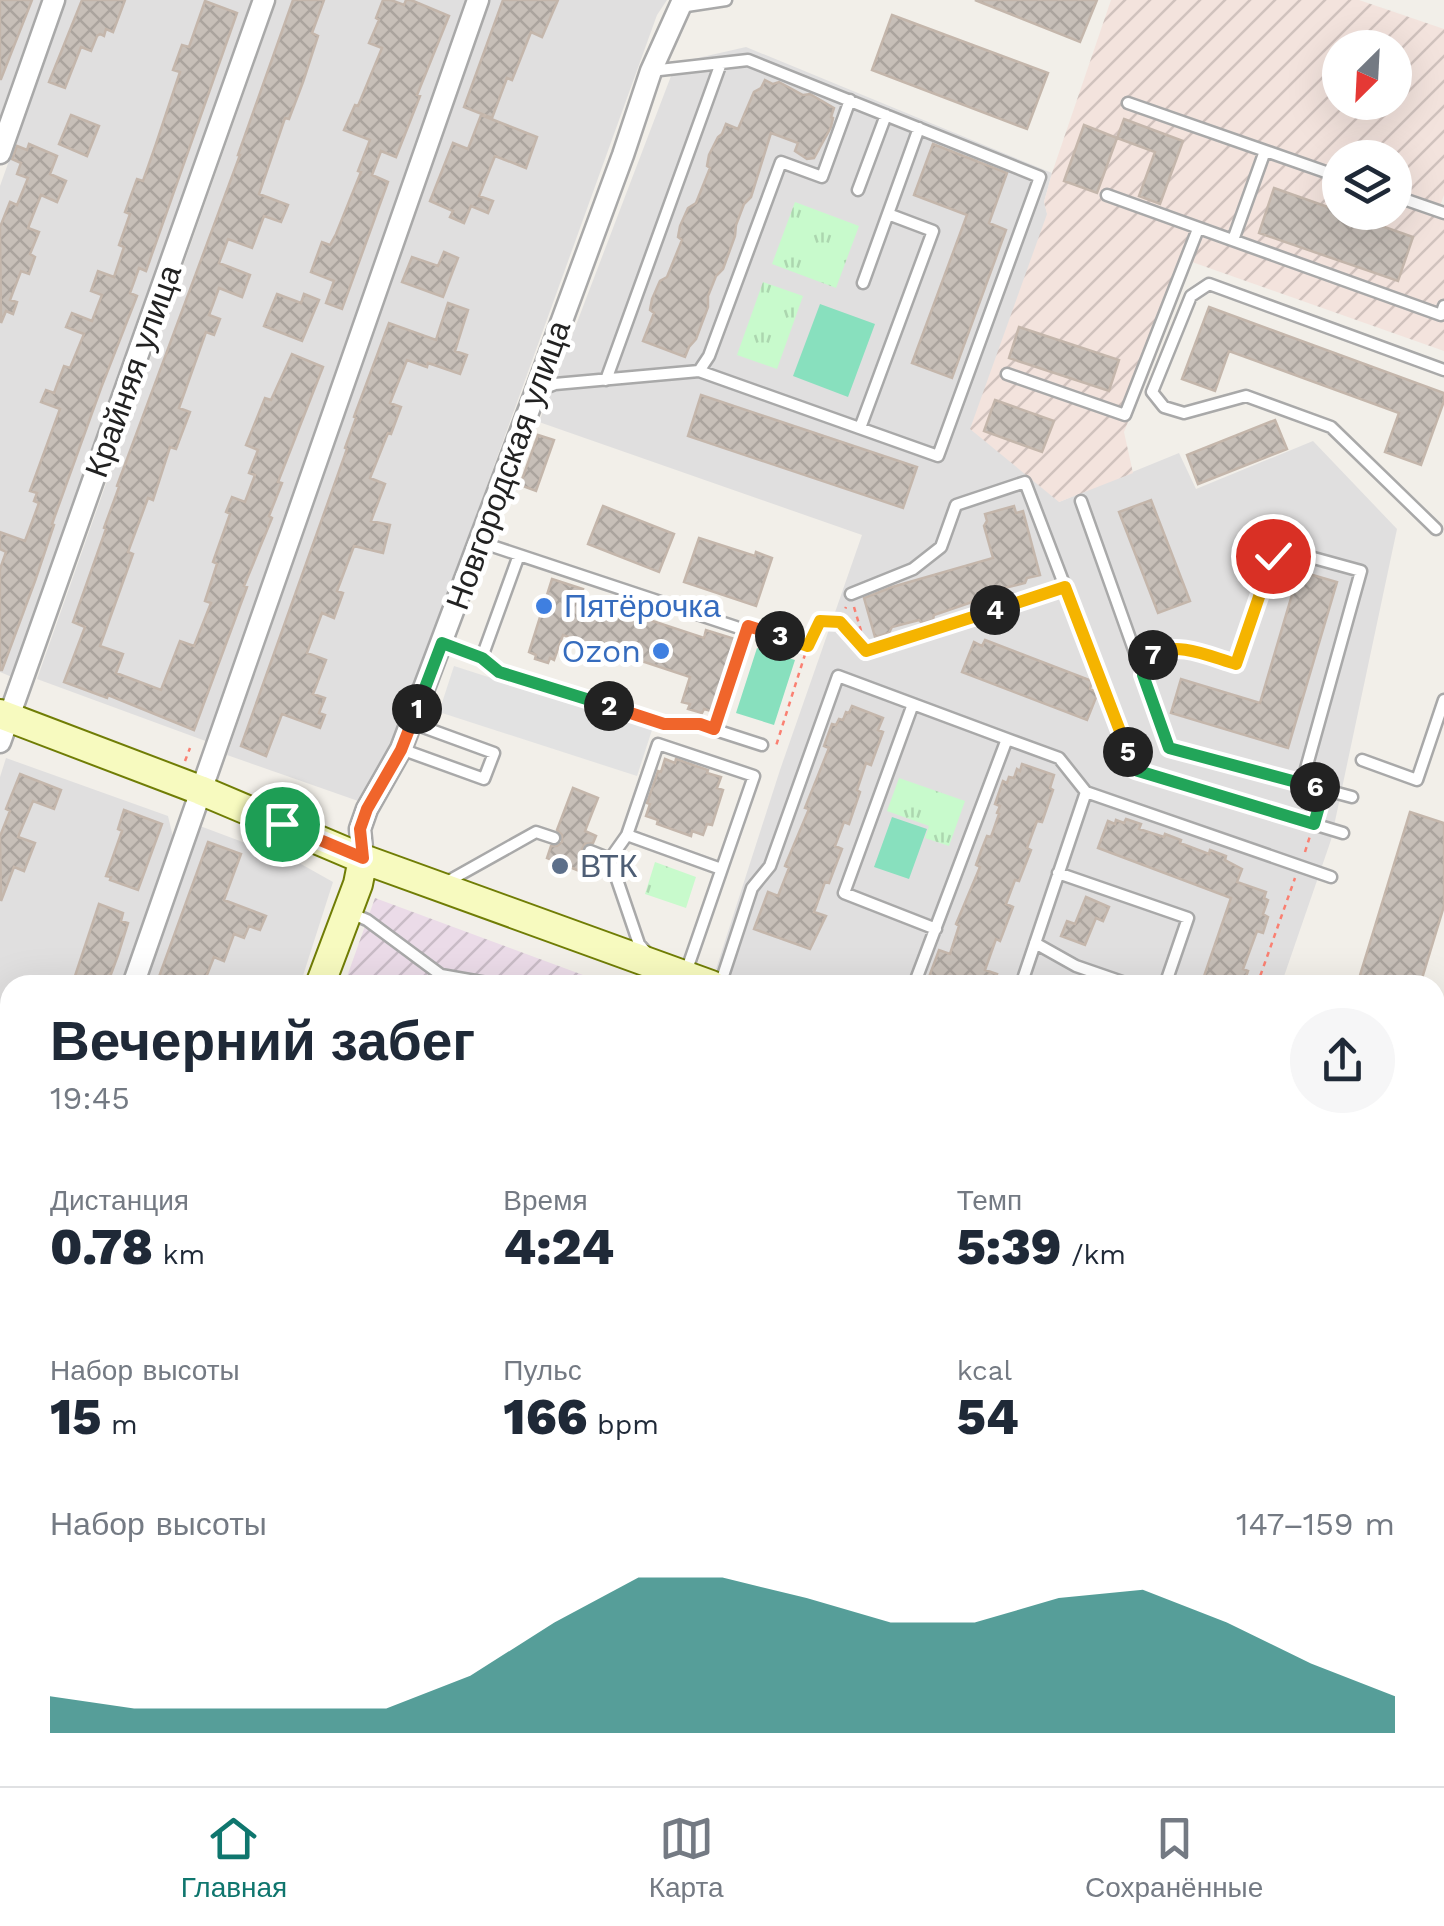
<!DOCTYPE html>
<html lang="ru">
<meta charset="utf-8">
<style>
body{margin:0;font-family:"Work Sans",sans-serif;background:#f6f6f7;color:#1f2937;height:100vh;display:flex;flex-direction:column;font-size:38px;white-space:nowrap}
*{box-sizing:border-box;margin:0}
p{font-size:32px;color:#747a83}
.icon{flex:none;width:55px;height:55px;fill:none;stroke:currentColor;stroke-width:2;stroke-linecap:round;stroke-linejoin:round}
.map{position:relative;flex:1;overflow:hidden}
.panel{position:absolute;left:0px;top:975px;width:1445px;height:812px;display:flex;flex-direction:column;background:#fff;border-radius:30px 30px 0 0;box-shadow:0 10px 40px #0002}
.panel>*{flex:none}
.needle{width:65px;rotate:204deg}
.tools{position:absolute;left:1322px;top:30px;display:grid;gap:20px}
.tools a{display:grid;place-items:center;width:90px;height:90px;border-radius:50%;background:#fff;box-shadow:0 10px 40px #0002;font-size:50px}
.pin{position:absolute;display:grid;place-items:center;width:85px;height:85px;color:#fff;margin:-42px;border:5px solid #fff;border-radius:50%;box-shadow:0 2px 10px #0007}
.km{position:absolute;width:50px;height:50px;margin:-25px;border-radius:50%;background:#222;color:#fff;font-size:28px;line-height:50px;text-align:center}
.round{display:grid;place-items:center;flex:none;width:105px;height:105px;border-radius:52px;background:#f6f6f7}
.head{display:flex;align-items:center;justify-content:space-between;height:170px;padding:0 50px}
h1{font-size:55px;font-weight:800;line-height:75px}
.stats{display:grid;grid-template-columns:repeat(3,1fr);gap:15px;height:170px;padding:10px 50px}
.stats div{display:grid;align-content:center}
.stats b{font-size:50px;font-weight:800}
.stats small{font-size:28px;font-weight:400}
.stats p{font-size:28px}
.chart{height:280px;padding:20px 50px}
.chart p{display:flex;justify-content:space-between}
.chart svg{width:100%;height:180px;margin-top:10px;fill:#0f766e;opacity:.7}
.menu{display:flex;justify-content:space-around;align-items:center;height:140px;border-top:2px solid #e0e1e3;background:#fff;font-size:28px;color:#747a83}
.menu a{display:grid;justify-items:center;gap:5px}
.menu .active{color:#0f766e}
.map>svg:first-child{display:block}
</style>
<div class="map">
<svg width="1444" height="1786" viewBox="0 0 1444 1786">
<defs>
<pattern id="industrial-furrows" width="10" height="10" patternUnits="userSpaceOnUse" patternTransform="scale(2.5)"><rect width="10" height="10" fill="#ebdbe8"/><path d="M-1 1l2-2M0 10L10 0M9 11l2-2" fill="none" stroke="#c9bcc7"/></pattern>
<pattern id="military-furrows" width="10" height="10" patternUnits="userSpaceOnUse" patternTransform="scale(2.5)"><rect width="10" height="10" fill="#f3e3dd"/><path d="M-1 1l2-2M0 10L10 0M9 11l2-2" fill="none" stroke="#d0c2bd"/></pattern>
<pattern id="park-tufts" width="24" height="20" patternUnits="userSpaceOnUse" patternTransform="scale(2.5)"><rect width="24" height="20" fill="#c8facc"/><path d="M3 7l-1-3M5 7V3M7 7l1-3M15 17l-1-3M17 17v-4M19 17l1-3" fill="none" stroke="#acd6af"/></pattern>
<pattern id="building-cross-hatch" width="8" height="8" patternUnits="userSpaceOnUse" patternTransform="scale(2.5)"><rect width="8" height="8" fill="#c7bfb8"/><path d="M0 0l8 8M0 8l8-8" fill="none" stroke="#aba49e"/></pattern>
</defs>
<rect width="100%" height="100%" fill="#f2efe9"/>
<path fill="#e0dfdf" d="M0,0H41L0,116Z
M66,0H255L12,677L0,672V186Z
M277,0H468L211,743L37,679Z
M488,0H667L657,15L404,715L361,802L227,755Z
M746,47L1052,173L1044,202L1047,213L1059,502L1179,453L1196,489L1313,441L1397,529L1331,840L1281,985H759L716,969L780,770L862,535L539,422L676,63Z
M6,758L168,816L173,837L121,985H10V1299L0,1328V777Z
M200,826L301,864L333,882L300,985H143L188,851Z
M10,1378V1533L0,1529V1408Z
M1435,1634H1444V1786H1371L1373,1778H1435Z
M67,1778H338L352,1786H64Z"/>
<path fill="url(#industrial-furrows)" d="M375,898L610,985H344Z
M1435,1286L1444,1290V1634H1435Z
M622,1778H1373L1371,1786H648Z"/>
<path fill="url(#military-furrows)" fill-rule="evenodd" d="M1111,0H1359L1444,29V195L1440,206L1444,208V351L1192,262L1124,432L1133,473L1059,502L970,429L1047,214L1044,202L1052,173ZM1340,48H1395V102H1340ZM1340,158H1395V212H1340Z"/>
<path fill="url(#park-tufts)" d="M795,202L859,226L836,288L772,264Z
M763,282L803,296L777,369L737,355Z
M899,778L965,801L949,846L925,838L929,826L887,811Z
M655,862L696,877L686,908L645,894Z"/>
<path fill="#88e0be" d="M820,304L875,324L848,397L793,376Z
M757,648L795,660L774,725L736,713Z
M892,817L927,829L909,879L874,867Z"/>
<path fill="#e2e2e2" d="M454,666L652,730L637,776L439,712Z"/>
<path fill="url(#building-cross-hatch)" stroke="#c4b6ab" stroke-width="2.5" d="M0,0H32L1,79H0Z
M82,0H125L113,32L106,29L104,36L100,34L97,36L91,51L81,47L65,88L49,82Z
M293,0H324L312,33L318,36L303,82L289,119L285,118L259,194L288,205L281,222L264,216L252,248L228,239L219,263L250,275L242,297L219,288L209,315L220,319L214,335L206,332L179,408L190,412L176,449L170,447L153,500L148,498L128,552L133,554L100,646L123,654L116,673L161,690L180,641L194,646L211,603L205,601L217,564L213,562L230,514L226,512L232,497L245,502L255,475L249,473L258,450L246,445L265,398L271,400L292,354L323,367L278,482L282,483L269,516L272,518L244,586L247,587L194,730L108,695L107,698L64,682L85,627L73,622L106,529L104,528L119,487L117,486L240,155H238Z
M383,0H391L404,5L406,0H411L449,16L417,95L420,96L396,157L381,151L372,175L388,182L342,309L326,303L334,281L311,272L322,242L330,245L336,234L361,172L358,171L370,140L344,130L355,105L358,106L382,48L369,43L379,20L376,18Z
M503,0H558L542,37L531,32L512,80L507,78L492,118L464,107Z
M975,0H1097L1080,42Z
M205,1L237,13L146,271L139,268L130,293L137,296L101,388L52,524L54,525L35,581L2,670H0V569L6,552L0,549V532L25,541L39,503L34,501L37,493L30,491L60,409L41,402L46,390L54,393L64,366L70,368L84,334L66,327L72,313L92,321L102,295L91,291L98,271L114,277L124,247L119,245L130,214L125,212L137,179L143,181L156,144L180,72L173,70L182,45L189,47Z
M892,15L1048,73L1027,129L872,70Z
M765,80L773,84L779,82L803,95L810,94L834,108L831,117L833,118L831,127L814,158L807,159L795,151L798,143L771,133L751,197L744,204L736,225L735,236L723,269L716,276L708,296V307L696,339L689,347L685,357L643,341L654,313L650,310L652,299L660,281L667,277L682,240L678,237L680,226L688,208L696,203L710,168L707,166L709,155L718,137L722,134L726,124L738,129L754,92L761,88Z
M71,115L99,126L87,156L59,144Z
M481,115L537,137L526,168L495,156L479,196L493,201L488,213L471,206L464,223L450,217L453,211L430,201L453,143L468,149Z
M1124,119L1183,141L1160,204L1139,196L1155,152L1117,138Z
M1084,125L1117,138L1097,193L1064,181Z
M29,144L57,156L50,174L66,181L57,202L41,195L28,228L39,232L30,254L35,257L29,274L21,271L10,300L17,302L13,314L6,311L1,323L0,227L10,202L17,205L28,178L17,174L21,163L12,159L17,146L27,150Z
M933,144L1007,173L989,223L1006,230L952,378L912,363L967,215L914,195Z
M1274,188L1413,237L1398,281L1259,233Z
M444,252L458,258L443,297L402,282L412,257L438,266Z
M277,294L301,303L304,294L319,300L302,341L264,326Z
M448,303L468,310L455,351L467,355L460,374L428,363L427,367L407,360L390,403L401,407L391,434L388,433L370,478L385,484L371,521L390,525L383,553L354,546L337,591L343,593L334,618L322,613L307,653L326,660L313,694L325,698L319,713L325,715L320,728L282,714L266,756L241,746L347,449L345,448L356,418L354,417L389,323L436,340Z
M1209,307L1444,393V401L1421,465L1385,452L1399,413L1229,351L1215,391L1182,379Z
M1019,327L1119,360L1109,391L1009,358Z
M701,395L917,467L903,508L688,436Z
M995,400L1054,421L1042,452L984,431Z
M1275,420L1287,449L1198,484L1187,455Z
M538,435L554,440L536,491L520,485Z
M1151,500L1190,601L1158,613L1119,512Z
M603,506L674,534L659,572L588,544Z
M1014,506L1016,513L1023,511L1040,575L1027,578L1025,583L996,590L989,601L981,603L978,600L934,615L933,620L922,623L919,620L892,627L889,633L875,637L864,598L892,587L993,558L984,526L987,521L985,514Z
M699,538L755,556L756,552L772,558L756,606L684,582Z
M1299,571L1337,582L1288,748L1171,713L1181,679L1260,703Z
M552,579L583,589L580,597L704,638L706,630L735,639L711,711L704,709L702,713L688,709L690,704L682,702L690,677L563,635L554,660L550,658L548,663L535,659L536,655L529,652Z
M985,640L1092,681L1090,689L1096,691L1097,695L1087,720L962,672L974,642L982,646Z
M852,706L883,718L878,730L883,732L871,765L866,763L857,790L860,792L849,824L844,822L835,846L842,849L829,883L825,882L814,912L826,916L810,949L754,929L768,892L778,896L789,868L785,866L809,809L805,808L829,748L824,746L832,724L836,725L839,719L843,720L846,712L849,713Z
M665,759L675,763L676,759L708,770L707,773L721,777L717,788L723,790L712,825L707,824L703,835L692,831L691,836L657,824L658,820L646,816L650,804L647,803L658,771L661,772Z
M1022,764L1054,775L1050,788L1053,790L1042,822L1037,821L1027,848L1031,850L1019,881L1015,880L1006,904L1013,907L1000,941L996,939L985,970L997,974L993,985H926L939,950L950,954L959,926L956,924L980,867L976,865L981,851L987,836L991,837L999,814L997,813L1000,806L995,804L1003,781L1007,783L1009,777L1014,778L1017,769L1020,771Z
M20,774L61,790L54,809L33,801L18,837L35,843L24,871L14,867L1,901L0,836L10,811L6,809Z
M573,788L598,798L585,831L596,836L593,843L585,844L582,849L583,856L587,859L582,872L547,858L551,846H557L562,842V835L557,830Z
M124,810L162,824L138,890L110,880L111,877L106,876L122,831L118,829Z
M1410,812L1444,823V906L1420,985H1357Z
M1126,819L1141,824L1139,829L1164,837L1165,834L1181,840L1180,843L1209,854L1210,850L1226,856L1225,860L1242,869L1237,882L1266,892L1264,898L1268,900L1263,914L1268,917L1263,933L1257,931L1243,969L1248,971L1243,985H1201L1231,898L1098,848L1108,821L1115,824L1116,820L1124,823Z
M208,842L241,854L224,900L266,916L260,930L249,926L244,938L234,934L224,961L214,957L203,985H156Z
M1086,897L1109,907L1103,921L1096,918L1085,945L1061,936L1067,921L1075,924Z
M99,904L123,913L121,921L128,923L118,955L107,985H72Z"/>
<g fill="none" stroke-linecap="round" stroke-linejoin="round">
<defs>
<path id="lane" d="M680,7L726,0
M1128,103L1340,177
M858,190L886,115
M1107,195L1441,315L1444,306
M1395,196L1444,213
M1233,240L1265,151
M863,283L919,128
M699,371L709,356L781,162L822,177L850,100
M1007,374L1125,415L1198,229
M606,380L721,63
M537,391L555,384L699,371L938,456L1040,177L748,60L651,71
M860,428L933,231L888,214
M1081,501L1169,748L1352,797
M1436,529L1331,427L1246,396L1184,413L1164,407L1152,392L1191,296L1209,284L1444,370
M480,542L736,627
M851,594L913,569L941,547L956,505L1025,482L1135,770L1343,833
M442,643L482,657L519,555
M889,646L1065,587
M482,657L499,671L665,724L700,725L762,745
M1143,675C1145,670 1146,664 1149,659C1165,637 1214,658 1236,664L1273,556L1288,551L1361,571L1302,783
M913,704L844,893L936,929
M401,749L484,779L494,753L412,723
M1362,760L1417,780L1444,700
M627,835L721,869
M590,851L610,859L639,944L647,953
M610,859L627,835L658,744L754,776L685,975
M1058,873L1188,918L1165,985
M445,883L536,832L554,838
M348,912L367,920L441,975L498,985
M1035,943L1076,966L1131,985
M720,985L752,888L770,866L838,676L1007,739
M914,985L1007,739L1059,758L1086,792
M1021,985L1086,792L1331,877
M1435,1311L1440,1313L1435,1339
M0,1536L10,1540
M1435,1567L1442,1528
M1435,1640H1444
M510,1778L524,1786
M987,1778L1012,1786
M333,1786L343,1778
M413,1786L416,1778
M625,1786L629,1778
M791,1786L794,1778
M1118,1786L1122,1778
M1185,1786L1189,1778
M1245,1786L1249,1778
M1306,1786L1309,1778
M1383,1786L1384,1778"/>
<path id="street" d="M0,153L54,0
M0,742L264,0
M363,859L360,829L367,809L401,749L536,391L623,155L651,71L683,0
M133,985L478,0
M0,1371L10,1342"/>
<path id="secondary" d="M0,714L200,790L363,859L711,985
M320,985L358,884L363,859
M1435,1246L1444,1249
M0,1584L10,1588
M370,1778L383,1786
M48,1786L51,1778"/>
</defs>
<use href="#lane" stroke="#a9a9a9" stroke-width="15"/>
<use href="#street" stroke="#a9a9a9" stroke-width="25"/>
<use href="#secondary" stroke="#707d05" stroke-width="32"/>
<path stroke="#fa8072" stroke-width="2.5" stroke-dasharray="5 5" stroke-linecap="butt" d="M854,607L867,651L878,648
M841,623L866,650
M750,627L808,645L776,746
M809,644L820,621L840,622L846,607
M719,714L743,641
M185,761L190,748
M1305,852L1310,836
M1257,985L1295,878
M1435,1729L1444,1728"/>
<use href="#lane" stroke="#fff" stroke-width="10"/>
<use href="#street" stroke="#fff" stroke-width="20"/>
<use href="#secondary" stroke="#f7fabf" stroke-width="28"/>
</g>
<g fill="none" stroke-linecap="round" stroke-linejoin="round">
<defs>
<path id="split-1" d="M282,824L363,858L360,829L367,809L401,750L417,709"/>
<path id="split-2" d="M417,709L442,643L482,658L499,672L609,706"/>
<path id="split-3" d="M609,706L664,724H700L714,729L748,626L780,636"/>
<path id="split-4" d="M780,636L808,646L820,621L840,622L866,651L995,610"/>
<path id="split-5" d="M995,610L1065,587L1128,752"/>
<path id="split-6" d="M1128,752L1135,770L1314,824L1324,789L1315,787"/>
<path id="split-7" d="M1153,655L1149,658L1143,675L1169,748L1315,787"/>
<path id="split-8" d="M1153,655C1176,640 1211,657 1236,664L1273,556"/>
</defs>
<use href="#split-1" stroke="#fff" stroke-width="20"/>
<use href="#split-2" stroke="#fff" stroke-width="20"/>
<use href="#split-3" stroke="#fff" stroke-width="20"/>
<use href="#split-4" stroke="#fff" stroke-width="20"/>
<use href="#split-5" stroke="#fff" stroke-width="20"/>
<use href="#split-6" stroke="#fff" stroke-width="20"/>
<use href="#split-7" stroke="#fff" stroke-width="20"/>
<use href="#split-8" stroke="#fff" stroke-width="20"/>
<use href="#split-1" stroke="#f0652b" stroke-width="12"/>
<use href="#split-2" stroke="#22a559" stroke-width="12"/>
<use href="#split-3" stroke="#f0652b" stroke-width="12"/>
<use href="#split-4" stroke="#f5b400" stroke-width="12"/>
<use href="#split-5" stroke="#f5b400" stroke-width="12"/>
<use href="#split-6" stroke="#22a559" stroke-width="12"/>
<use href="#split-7" stroke="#22a559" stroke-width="12"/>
<use href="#split-8" stroke="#f5b400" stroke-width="12"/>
</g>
<g fill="#3f7fe0" stroke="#fff" stroke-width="4">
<circle cx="544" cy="606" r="10"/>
<circle cx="661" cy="651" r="10"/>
</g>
<circle fill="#5c6f8a" stroke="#fff" stroke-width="4" cx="560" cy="866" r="10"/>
<g text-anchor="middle" stroke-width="10" stroke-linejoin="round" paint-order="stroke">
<g font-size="32" fill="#222" stroke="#fff">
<text transform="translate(133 371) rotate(-70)" y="11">Крайняя улица</text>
<text transform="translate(508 465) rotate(-70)" y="11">Новгородская улица</text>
</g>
<g font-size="32" fill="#366cbe" stroke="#fff" text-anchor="start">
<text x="564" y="617">Пятёрочка</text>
<text x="641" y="662" text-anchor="end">Ozon</text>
</g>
<g font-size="32" fill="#4e5e75" stroke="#fff" text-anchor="start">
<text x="580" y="877">ВТК</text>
</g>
</g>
</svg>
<div class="tools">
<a><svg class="needle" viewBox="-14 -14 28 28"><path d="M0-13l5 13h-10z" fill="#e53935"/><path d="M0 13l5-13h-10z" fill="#747a83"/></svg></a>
<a><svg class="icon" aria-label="layers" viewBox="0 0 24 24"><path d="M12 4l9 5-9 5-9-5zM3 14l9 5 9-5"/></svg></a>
</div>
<div class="pin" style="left:282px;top:824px;background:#1e9e55"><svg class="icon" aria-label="arrive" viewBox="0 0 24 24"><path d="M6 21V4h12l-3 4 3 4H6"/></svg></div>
<div class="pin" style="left:1273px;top:556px;background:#d93025"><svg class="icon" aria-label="check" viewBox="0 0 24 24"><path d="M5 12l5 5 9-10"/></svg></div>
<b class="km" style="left:417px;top:709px">1</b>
<b class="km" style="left:609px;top:706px">2</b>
<b class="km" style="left:780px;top:636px">3</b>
<b class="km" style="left:995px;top:610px">4</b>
<b class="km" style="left:1128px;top:752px">5</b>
<b class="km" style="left:1315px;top:787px">6</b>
<b class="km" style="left:1153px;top:655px">7</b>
<section class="panel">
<div class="head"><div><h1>Вечерний забег</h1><p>19:45</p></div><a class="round"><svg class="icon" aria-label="share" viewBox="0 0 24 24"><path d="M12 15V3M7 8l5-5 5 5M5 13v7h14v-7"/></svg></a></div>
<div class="stats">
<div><p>Дистанция</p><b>0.78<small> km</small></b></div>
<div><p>Время</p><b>4:24</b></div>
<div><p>Темп</p><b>5:39<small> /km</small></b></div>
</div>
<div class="stats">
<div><p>Набор высоты</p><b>15<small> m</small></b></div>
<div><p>Пульс</p><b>166<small> bpm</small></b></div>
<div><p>kcal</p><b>54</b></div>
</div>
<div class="chart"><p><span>Набор высоты</span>147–159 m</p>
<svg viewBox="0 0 160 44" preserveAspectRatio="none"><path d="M0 44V35L10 38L20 38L30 38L40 38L50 30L60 17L70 6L80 6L90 11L100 17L110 17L120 11L130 9L140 17L150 27L160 35V44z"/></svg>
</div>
</section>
</div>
<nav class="menu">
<a class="active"><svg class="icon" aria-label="home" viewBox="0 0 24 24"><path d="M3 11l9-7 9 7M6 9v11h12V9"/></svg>Главная</a>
<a><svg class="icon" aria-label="map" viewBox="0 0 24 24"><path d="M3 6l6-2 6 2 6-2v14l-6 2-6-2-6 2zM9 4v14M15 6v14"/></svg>Карта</a>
<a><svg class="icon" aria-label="saved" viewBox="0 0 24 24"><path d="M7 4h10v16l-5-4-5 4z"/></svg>Сохранённые</a>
</nav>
